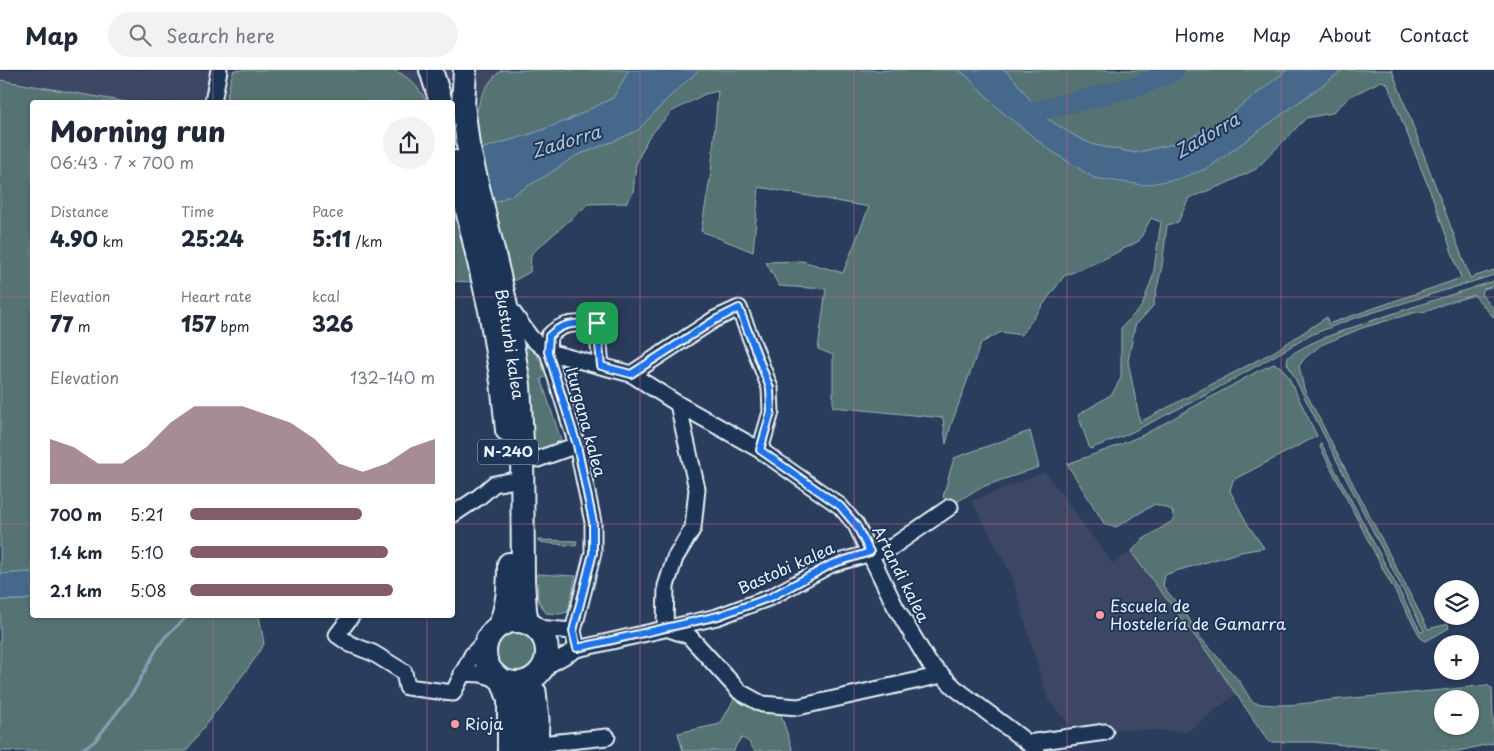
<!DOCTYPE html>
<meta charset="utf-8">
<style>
body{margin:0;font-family:"Playpen Sans",sans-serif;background:#f2f2f3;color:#1f2937;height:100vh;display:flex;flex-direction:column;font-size:19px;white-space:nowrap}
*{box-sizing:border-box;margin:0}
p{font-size:16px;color:#747a83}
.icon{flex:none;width:28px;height:28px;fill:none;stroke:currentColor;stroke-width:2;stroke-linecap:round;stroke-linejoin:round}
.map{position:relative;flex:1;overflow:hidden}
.drawer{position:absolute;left:30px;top:30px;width:425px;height:518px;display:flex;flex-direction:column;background:#fff;border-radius:5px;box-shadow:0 1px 4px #0004}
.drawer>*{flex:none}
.fabs{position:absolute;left:1434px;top:510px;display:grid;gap:10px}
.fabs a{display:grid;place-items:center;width:45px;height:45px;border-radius:50%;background:#fff;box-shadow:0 1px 4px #0004;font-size:25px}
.pin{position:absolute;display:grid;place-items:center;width:42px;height:42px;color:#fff;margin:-21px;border-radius:10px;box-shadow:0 2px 8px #0006}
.round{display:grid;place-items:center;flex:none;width:52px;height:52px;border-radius:26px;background:#f2f2f3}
.overview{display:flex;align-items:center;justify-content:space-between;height:85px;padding:0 20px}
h1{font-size:28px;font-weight:800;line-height:38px}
.figures{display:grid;grid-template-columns:repeat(3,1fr);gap:8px;height:85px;padding:5px 20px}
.figures div{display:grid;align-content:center}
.figures b{font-size:21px;font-weight:800}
.figures small{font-size:14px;font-weight:400}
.figures p{font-size:14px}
.chart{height:140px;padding:10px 20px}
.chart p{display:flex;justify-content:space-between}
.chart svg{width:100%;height:90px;margin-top:5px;fill:#845c67;opacity:.7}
ul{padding:0 20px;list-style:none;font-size:16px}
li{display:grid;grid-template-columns:80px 60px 1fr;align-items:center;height:38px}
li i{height:12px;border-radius:6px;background:#845c67}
header{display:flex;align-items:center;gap:30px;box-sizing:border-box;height:70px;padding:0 25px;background:#fff;border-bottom:1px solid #e0e1e3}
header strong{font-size:24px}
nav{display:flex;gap:28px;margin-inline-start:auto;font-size:18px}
.search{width:350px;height:45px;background:#f2f2f3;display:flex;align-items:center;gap:12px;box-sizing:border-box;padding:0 18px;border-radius:28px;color:#747a83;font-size:19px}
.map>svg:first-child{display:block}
</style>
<header>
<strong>Map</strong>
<div class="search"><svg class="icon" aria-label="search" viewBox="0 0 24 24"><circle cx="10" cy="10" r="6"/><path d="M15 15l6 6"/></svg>Search here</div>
<nav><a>Home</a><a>Map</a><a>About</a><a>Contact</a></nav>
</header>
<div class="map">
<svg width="1494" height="681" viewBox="0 0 1494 681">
<rect width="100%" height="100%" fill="#2b3d5c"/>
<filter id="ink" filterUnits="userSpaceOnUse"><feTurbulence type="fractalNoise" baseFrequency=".02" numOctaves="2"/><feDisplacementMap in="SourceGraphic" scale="10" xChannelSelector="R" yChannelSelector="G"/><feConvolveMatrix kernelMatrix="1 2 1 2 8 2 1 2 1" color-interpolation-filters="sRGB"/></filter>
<g filter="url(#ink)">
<path fill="#3c4763" d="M0,0H234L230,12L226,32H127L0,10Z
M393,0H502L497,4L476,52L481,79L453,84L452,32H427L423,25L399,2Z
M1045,402L1112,493L1131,482L1236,624L1187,662L1072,657L1048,630L1011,504L972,431Z"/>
<path fill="#547372" stroke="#9eb2b5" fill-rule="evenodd" d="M234,0H393C408,5 420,19 427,32H226L230,12Z
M502,0H629L613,28L566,51L531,64L481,79C479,71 476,61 476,52C476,32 487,11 502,0Z
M699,0H958L966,5L1001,41L1050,80L1094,108L1208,98L1343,0H1392L1470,208L1494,200V205L1352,249L1313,264L1202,327L1126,365L1090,379L1078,345L1112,324L1121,308V258L1142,236L1153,206L1161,152L1151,148L1139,171L1102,190L1064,206L1021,265L1001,262L981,273L951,355L946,374L943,348L833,337V285L818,279L826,219L779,216L766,192L802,191L843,203L869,137L759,117L753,182L701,161L711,103L718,21L705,24L671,42L648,68L636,94L633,123L626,133L588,134L531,184L530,202L510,213L470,201L471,212L453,211V134L472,142L514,124L547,105L575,86L619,69L637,60L669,27ZM1381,11L1387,13L1434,131L1461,208L1328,254L1327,247L1275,281L1140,352L1128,291L1135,256L1153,236L1162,196L1167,155L1178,152L1189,128L1225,114L1256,99L1306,48L1332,43L1351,26Z
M1004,0H1287L1218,54L1178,73L1135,83L1094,75L1080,69L1044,47L1013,8Z
M0,10L127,32H32V502L0,504Z
M1494,211V216L1484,219L1481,224L1494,239V248L1474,225L1444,234L1428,241L1413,243L1362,258L1321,275L1305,288L1299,296L1304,319L1428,559L1448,554L1449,558L1426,571L1421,568L1386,505L1320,377L1321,373L1421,562L1424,561L1287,293L1288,287C1310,271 1337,263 1362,254C1406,239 1450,225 1494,211Z
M520,262L542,293L548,306L541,309L561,370L532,389C532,346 529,304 520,262Z
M1274,294L1281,297L1288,306L1317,366L1233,410L1230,421L1248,455L1264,478L1241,482L1176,501L1165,505L1163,516L1188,547L1198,565L1240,612L1252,632C1279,639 1313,632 1341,629C1390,625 1438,621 1487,615L1492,619L1494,673L1458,681H1396L1386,679L1313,672H1269L1209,585L1131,482L1142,470L1174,450L1172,440L1155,434L1116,457L1105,455L1067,394L1117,376L1145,364L1256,302ZM1442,629H1470V656H1442Z
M1030,361L1039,397L979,418L952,435L943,427L954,388Z
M538,470L577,471L576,476L538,472Z
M537,504L576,506L568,542L559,544L546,543L538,530Z
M32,528V545H259L264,574L254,590L186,681H0V530H23Z
M496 582a21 21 0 1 1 42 0a21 21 0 1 1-42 0Z
M736,626L780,642L793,681H755L748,671L742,668L736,675L734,681H683L678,663L720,654Z"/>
<path fill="#45678b" stroke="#869eb7" d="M629,0H699L669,27L638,60L619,69L575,86L547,105L514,124L472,142L453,134V84L481,79L531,64L566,51L613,28Z
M958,0H1004L1013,8L1044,47L1080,69L1094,75L1135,83L1178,73L1218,54L1287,0H1343L1208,98L1178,109L1143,115L1094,108L1050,80L1001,41L966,5Z
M32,502V528L23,530H0V504Z"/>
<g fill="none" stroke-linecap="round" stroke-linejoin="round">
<path stroke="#869eb7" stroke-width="3" d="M79,681L95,671L135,619L156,580L165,567L189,545"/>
<path stroke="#45678b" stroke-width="20" d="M1025,44L1141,15L1175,0"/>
<defs>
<path id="minor" d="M213,32L219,0
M509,237L531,268L548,282L631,304L678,334L760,380L840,436L856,455L895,536L929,593L955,618L1028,673L1037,681
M631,304L715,249L739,238L770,318L771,342L760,380
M538,389L577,375
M452,445L479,427L494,414L510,411
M352,545L337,565L350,574L373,583L404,602L407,617L453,623L472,585L487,569
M665,557L666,516L675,488L693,458L697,419L678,334
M536,558L573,561
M666,558L689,566L740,622L762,634L798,637L942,605
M577,579L573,561L593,483V452L577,375L548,282L549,266C563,251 578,254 597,253L601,296
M543,598L577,579L717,547L771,527L832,494L892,477L950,437
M462,603L481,604L499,609
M528,615L538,621L541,649L540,681
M1028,673L1105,662
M540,674L607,667"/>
<path id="highway" d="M431,0L441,32
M465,0L463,35L468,75L505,231L519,315L522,372L523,510L525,540L527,552
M456,92L490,240L502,312L507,360
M485 582a31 31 0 1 1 62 0a31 31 0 1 1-62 0Z
M500,554C508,535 509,515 509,494
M502,610L509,629V681
M525,681V629L530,610"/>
</defs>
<use href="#minor" stroke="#e8f1f8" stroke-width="19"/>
<use href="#highway" stroke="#e8f1f8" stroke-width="26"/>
<use href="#minor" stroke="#1d3557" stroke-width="15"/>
<use href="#highway" stroke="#1d3557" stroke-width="22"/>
</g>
</g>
<g fill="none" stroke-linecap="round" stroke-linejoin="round" filter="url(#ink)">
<defs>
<path id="route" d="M739,238L770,318L771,342L760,380L840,436L856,455L870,482L832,494L771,527L718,546L577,578L573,561L593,483V452L577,375L548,282L549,266C563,251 578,254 597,253L601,296L631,304L715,250Z"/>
</defs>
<use href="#route" stroke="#fff" stroke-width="10"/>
<use href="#route" stroke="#1a73e8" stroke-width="6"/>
</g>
<path fill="none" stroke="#cf6492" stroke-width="1" stroke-opacity="0.55" d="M213,0V32M427,0V32M640,0V681M854,0V681M1067,0V681M1281,0V681M0,227H32M452,227H1494M0,454H32M452,454H1494M213,545V681M427,545V681"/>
<g fill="#ff9aa2" stroke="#1d3557" stroke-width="2">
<circle cx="1100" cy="545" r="5"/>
<circle cx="455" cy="654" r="5"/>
</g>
<g text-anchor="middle" stroke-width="4" stroke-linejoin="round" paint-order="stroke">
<rect fill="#1d3557" stroke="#abb9c8" stroke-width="1" x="478" y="369.5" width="60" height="25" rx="4"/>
<g font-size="15" font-weight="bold" fill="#e8f1f8">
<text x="508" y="387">N-240</text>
</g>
<g font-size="16" fill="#e8f1f8" stroke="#1d3557">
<text transform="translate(510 274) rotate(81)" y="6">Busturbi kalea</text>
<text transform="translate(586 352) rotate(75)" y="6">Iturgana kalea</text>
<text transform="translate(786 498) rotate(-24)" y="6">Bastobi kalea</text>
<text transform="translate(901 504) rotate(63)" y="6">Artandi kalea</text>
</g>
<g font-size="16" fill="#e8f1f8" stroke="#1d3557" text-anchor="start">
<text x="1110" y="542">Escuela de<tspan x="1110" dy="18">Hostelería de Gamarra</tspan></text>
<text x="465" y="660">Rioja</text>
</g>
<g font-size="18" font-style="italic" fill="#afc1d2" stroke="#1d3557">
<text transform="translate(1207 66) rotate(-30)" y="6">Zadorra</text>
<text transform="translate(566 72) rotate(-17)" y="6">Zadorra</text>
</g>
</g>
</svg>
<div class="fabs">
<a><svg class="icon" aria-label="layers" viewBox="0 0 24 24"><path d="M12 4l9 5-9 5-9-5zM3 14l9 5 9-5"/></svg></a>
<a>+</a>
<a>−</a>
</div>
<div class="pin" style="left:597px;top:253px;background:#1e9e55"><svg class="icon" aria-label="arrive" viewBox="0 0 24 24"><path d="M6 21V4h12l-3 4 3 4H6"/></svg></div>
<section class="drawer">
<div class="overview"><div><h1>Morning run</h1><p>06:43 · 7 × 700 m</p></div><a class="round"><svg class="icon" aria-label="share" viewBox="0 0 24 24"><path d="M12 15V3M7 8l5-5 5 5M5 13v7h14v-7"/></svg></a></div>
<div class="figures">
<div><p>Distance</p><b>4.90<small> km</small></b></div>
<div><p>Time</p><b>25:24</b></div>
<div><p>Pace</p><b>5:11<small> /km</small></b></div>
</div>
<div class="figures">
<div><p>Elevation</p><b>77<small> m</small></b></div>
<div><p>Heart rate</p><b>157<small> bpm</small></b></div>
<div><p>kcal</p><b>326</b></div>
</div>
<div class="chart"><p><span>Elevation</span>132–140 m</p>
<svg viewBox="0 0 160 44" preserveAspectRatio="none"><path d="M0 44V22L10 26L20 34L30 34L40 26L50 14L60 6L70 6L80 6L90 10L100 14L110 22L120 34L130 38L140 34L150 26L160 22V44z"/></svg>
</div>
<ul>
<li><b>700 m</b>5:21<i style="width:70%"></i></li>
<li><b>1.4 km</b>5:10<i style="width:81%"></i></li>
<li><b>2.1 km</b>5:08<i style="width:83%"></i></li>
</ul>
</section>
</div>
